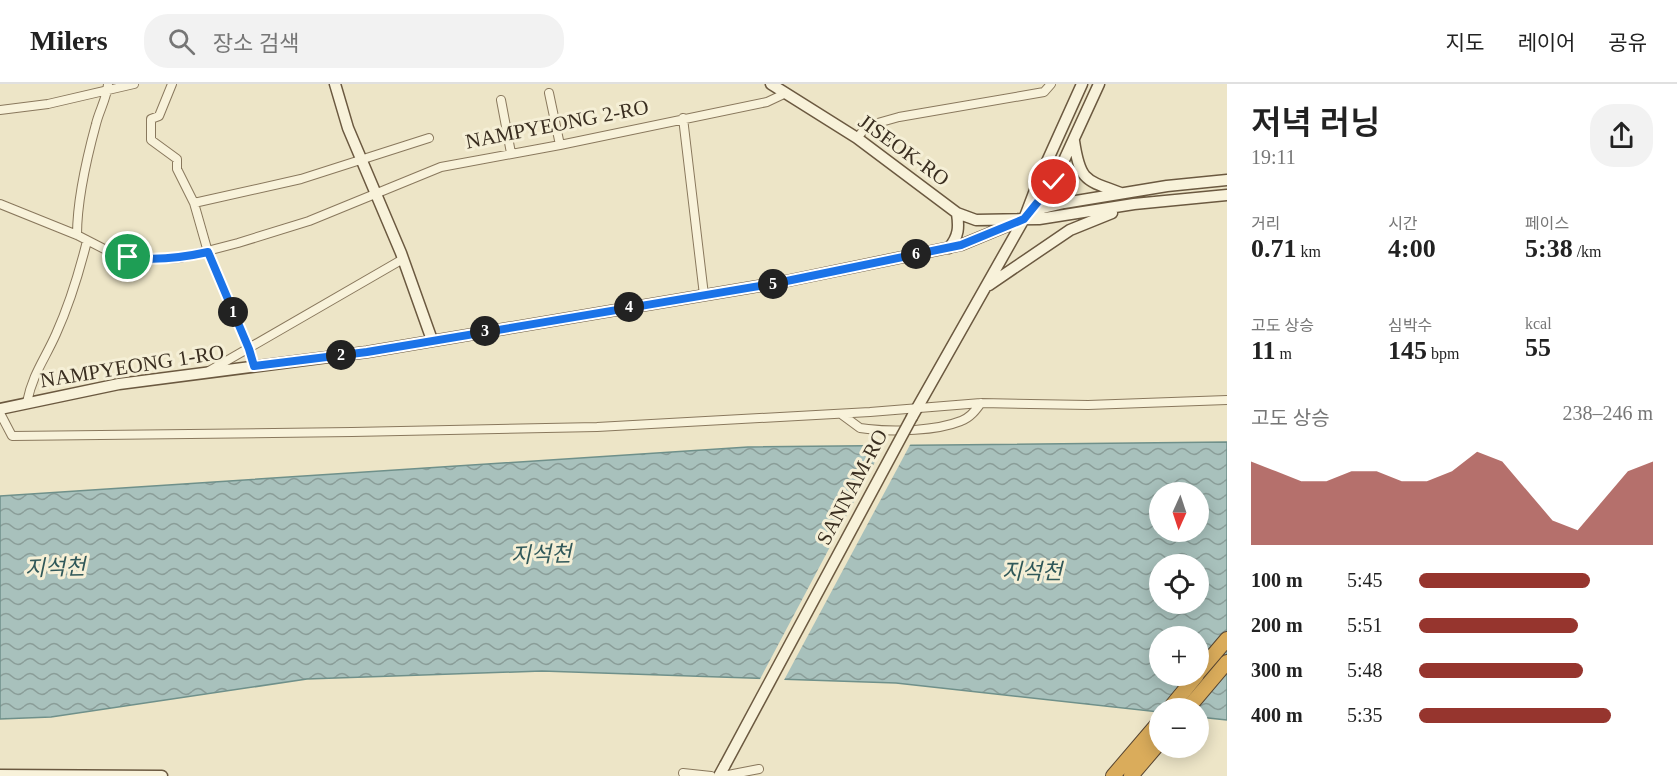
<!DOCTYPE html>
<html lang="ko">
<meta charset="utf-8">
<style>
body{margin:0;font-family:"Times New Roman","Noto Sans KR",serif;background:#f2f2f2;color:#222;height:100vh;display:flex;flex-direction:column;font-size:22px;white-space:nowrap}
*{box-sizing:border-box;margin:0}
p{font-size:20px;color:#767676}
.icon{flex:none;width:33px;height:33px;fill:none;stroke:currentColor;stroke-width:2;stroke-linecap:round;stroke-linejoin:round}
.map{position:relative;flex:1;overflow:hidden}
.details{display:flex;flex-direction:column;background:#fff;width:450px}
.details>*{flex:none}
.needle{width:39px;rotate:183deg}
.fabs{position:absolute;left:1149px;top:398px;display:grid;gap:12px}
.fabs a{display:grid;place-items:center;width:60px;height:60px;border-radius:50%;background:#fff;box-shadow:0 3px 15px #0003;font-size:30px}
.pin{position:absolute;display:grid;place-items:center;width:51px;height:51px;color:#fff;margin:-26px;border:3px solid #fff;border-radius:50%;box-shadow:0 2px 6px #0007}
.km{position:absolute;width:30px;height:30px;margin:-15px;border-radius:50%;background:#222;color:#fff;font-size:16px;line-height:30px;text-align:center}
.round{display:grid;place-items:center;flex:none;width:63px;height:63px;border-radius:24px;background:#f2f2f2}
.headline{display:flex;align-items:center;justify-content:space-between;height:102px;padding:0 24px}
h1{font-size:33px;font-weight:600;line-height:45px}
.figures{display:grid;grid-template-columns:repeat(3,1fr);gap:9px;height:102px;padding:6px 24px}
.figures div{display:grid;align-content:center}
.figures b{font-size:26px;font-weight:600}
.figures small{font-size:16px;font-weight:400}
.figures p{font-size:16px}
.chart{height:168px;padding:12px 24px}
.chart p{display:flex;justify-content:space-between}
.chart svg{width:100%;height:108px;margin-top:6px;fill:#96352e;opacity:.7}
ul{padding:0 24px;list-style:none;font-size:20px}
li{display:grid;grid-template-columns:96px 72px 1fr;align-items:center;height:45px}
li i{height:15px;border-radius:8px;background:#96352e}
header{display:flex;align-items:center;gap:36px;box-sizing:border-box;height:84px;padding:0 30px;background:#fff;border-bottom:2px solid #e0e0e0}
header strong{font-size:28px}
nav{display:flex;gap:33px;margin-inline-start:auto;font-size:21px}
.search{width:420px;height:54px;background:#f2f2f2;display:flex;align-items:center;gap:15px;box-sizing:border-box;padding:0 21px;border-radius:24px;color:#767676;font-size:22px}
main{display:flex;flex:1;min-height:0}
.map>svg:first-child{display:block}
</style>
<header>
<strong>Milers</strong>
<div class="search"><svg class="icon" aria-label="search" viewBox="0 0 24 24"><circle cx="10" cy="10" r="6"/><path d="M15 15l6 6"/></svg>장소 검색</div>
<nav><a>지도</a><a>레이어</a><a>공유</a></nav>
</header>
<main>
<div class="map">
<svg width="1227" height="692" viewBox="0 0 1227 692">
<defs>
<pattern id="water-waves" width="16" height="10" patternUnits="userSpaceOnUse" patternTransform="scale(1.5)"><rect width="16" height="10" fill="#a8c1bc"/><path d="M0 5q4-4 8 0t8 0" fill="none" stroke="#8a9d98"/></pattern>
</defs>
<rect width="100%" height="100%" fill="#ede5c7"/>
<path fill="url(#water-waves)" stroke="#6f908a" stroke-width="1.5" fill-rule="evenodd" d="M1227,358V636L1199,633L1198,624H1160L1159,628L896,599L542,587L307,595L51,633L0,635V412L748,363ZM1160,408H1198V447H1160ZM1160,480H1198V519H1160ZM1160,552H1198V591H1160Z"/>
<path fill="#ede5c7" d="M885,359H911L783,598L759,597Z"/>
<g fill="none" stroke-linecap="round" stroke-linejoin="round">
<defs>
<path id="street" d="M172,0L159,32L151,35V56L177,75V85L194,119
M549,9L560,61
M501,16L511,69
M0,26L48,20L134,0
M683,34L704,211
M857,54L867,42L899,33L1044,8L1051,0
M0,120L77,151L112,169L128,173L157,175L180,174L238,159L309,137L441,83L560,61L767,18L784,10
M77,151C77,117 87,73 96,40C99,27 107,14 108,0
M254,282L249,265L208,168L194,119L301,95L429,54
M209,287L403,175
M27,318C33,289 45,275 56,250C70,219 79,189 87,157
M0,329L12,352L352,348L597,343L870,328L981,319L1088,321L1227,316
M841,330L860,344L868,345C894,348 936,347 961,337C970,334 976,326 981,319
M683,689L711,692
M723,692L759,685"/>
<path id="secondary" d="M335,0L348,44L401,169L432,256
M771,0L857,54L957,129L976,136L1039,135L1134,120L1227,111
M1082,0L1040,93L1024,135L1054,98L1099,0
M1074,57C1080,97 1085,96 1121,109
M949,164C959,152 959,143 957,129
M989,201L1070,146L1112,129
M0,325L119,300L367,268L777,199L961,161L1024,135L1043,124L1064,119L1167,102L1227,96
M912,333L1024,135
M0,691L162,692
M719,692L725,681"/>
<path id="highway" d="M1198,589L1227,555
M1170,624L1197,591
M1188,624L1227,578
M1113,692L1160,637
M1131,692L1160,658"/>
</defs>
<use href="#street" stroke="#89785d" stroke-width="10"/>
<use href="#secondary" stroke="#6b5940" stroke-width="13"/>
<use href="#highway" stroke="#574531" stroke-width="16"/>
<use href="#street" stroke="#f8f2da" stroke-width="8"/>
<use href="#secondary" stroke="#f8f2da" stroke-width="10"/>
<use href="#highway" stroke="#daac5b" stroke-width="14"/>
<defs>
<path id="secondary-bridge" d="M725,681L912,333"/>
</defs>
<use href="#secondary-bridge" stroke="#6b5940" stroke-width="13" stroke-linecap="butt"/>
<use href="#secondary-bridge" stroke="#f8f2da" stroke-width="10"/>
</g>
<g fill="none" stroke-linecap="round" stroke-linejoin="round">
<defs>
<path id="route" d="M128,173C156,177 181,174 208,168L249,265L254,282L367,268L777,199L961,161L1024,135L1054,98"/>
</defs>
<use href="#route" stroke="#fff" stroke-width="12"/>
<use href="#route" stroke="#1a73e8" stroke-width="8"/>
</g>
<g text-anchor="middle" stroke-width="6" stroke-linejoin="round" paint-order="stroke">
<g font-size="21" fill="#3a2e20" stroke="#f5efd6">
<text transform="translate(557 40) rotate(-11)" y="7">NAMPYEONG 2-RO</text>
<text transform="translate(904 66) rotate(36)" y="7">JISEOK-RO</text>
<text transform="translate(132 282) rotate(-9)" y="7">NAMPYEONG 1-RO</text>
<text transform="translate(852 403) rotate(-62)" y="7">SANNAM-RO</text>
</g>
<g font-size="22" font-style="italic" fill="#305859" stroke="#f5efd6">
<text transform="translate(541 470) rotate(-2)" y="8">지석천</text>
<text transform="translate(55 483) rotate(-2)" y="8">지석천</text>
<text x="1032" y="495">지석천</text>
</g>
</g>
</svg>
<div class="fabs">
<a><svg class="needle" viewBox="-14 -14 28 28"><path d="M0-13l5 13h-10z" fill="#e53935"/><path d="M0 13l5-13h-10z" fill="#767676"/></svg></a>
<a><svg class="icon" aria-label="locate" viewBox="0 0 24 24"><circle cx="12" cy="12" r="6"/><path d="M12 2v4M12 18v4M2 12h4M18 12h4"/></svg></a>
<a>+</a>
<a>−</a>
</div>
<div class="pin" style="left:128px;top:173px;background:#1e9e55"><svg class="icon" aria-label="arrive" viewBox="0 0 24 24"><path d="M6 21V4h12l-3 4 3 4H6"/></svg></div>
<div class="pin" style="left:1054px;top:98px;background:#d93025"><svg class="icon" aria-label="check" viewBox="0 0 24 24"><path d="M5 12l5 5 9-10"/></svg></div>
<b class="km" style="left:233px;top:228px">1</b>
<b class="km" style="left:341px;top:271px">2</b>
<b class="km" style="left:485px;top:247px">3</b>
<b class="km" style="left:629px;top:223px">4</b>
<b class="km" style="left:773px;top:200px">5</b>
<b class="km" style="left:916px;top:170px">6</b>
</div>
<section class="details">
<div class="headline"><div><h1>저녁 러닝</h1><p>19:11</p></div><a class="round"><svg class="icon" aria-label="share" viewBox="0 0 24 24"><path d="M12 15V3M7 8l5-5 5 5M5 13v7h14v-7"/></svg></a></div>
<div class="figures">
<div><p>거리</p><b>0.71<small> km</small></b></div>
<div><p>시간</p><b>4:00</b></div>
<div><p>페이스</p><b>5:38<small> /km</small></b></div>
</div>
<div class="figures">
<div><p>고도 상승</p><b>11<small> m</small></b></div>
<div><p>심박수</p><b>145<small> bpm</small></b></div>
<div><p>kcal</p><b>55</b></div>
</div>
<div class="chart"><p><span>고도 상승</span>238–246 m</p>
<svg viewBox="0 0 160 44" preserveAspectRatio="none"><path d="M0 44V10L10 14L20 18L30 18L40 14L50 14L60 18L70 18L80 14L90 6L100 10L110 22L120 34L130 38L140 26L150 14L160 10V44z"/></svg>
</div>
<ul>
<li><b>100 m</b>5:45<i style="width:73%"></i></li>
<li><b>200 m</b>5:51<i style="width:68%"></i></li>
<li><b>300 m</b>5:48<i style="width:70%"></i></li>
<li><b>400 m</b>5:35<i style="width:82%"></i></li>
</ul>
</section>
</main>
